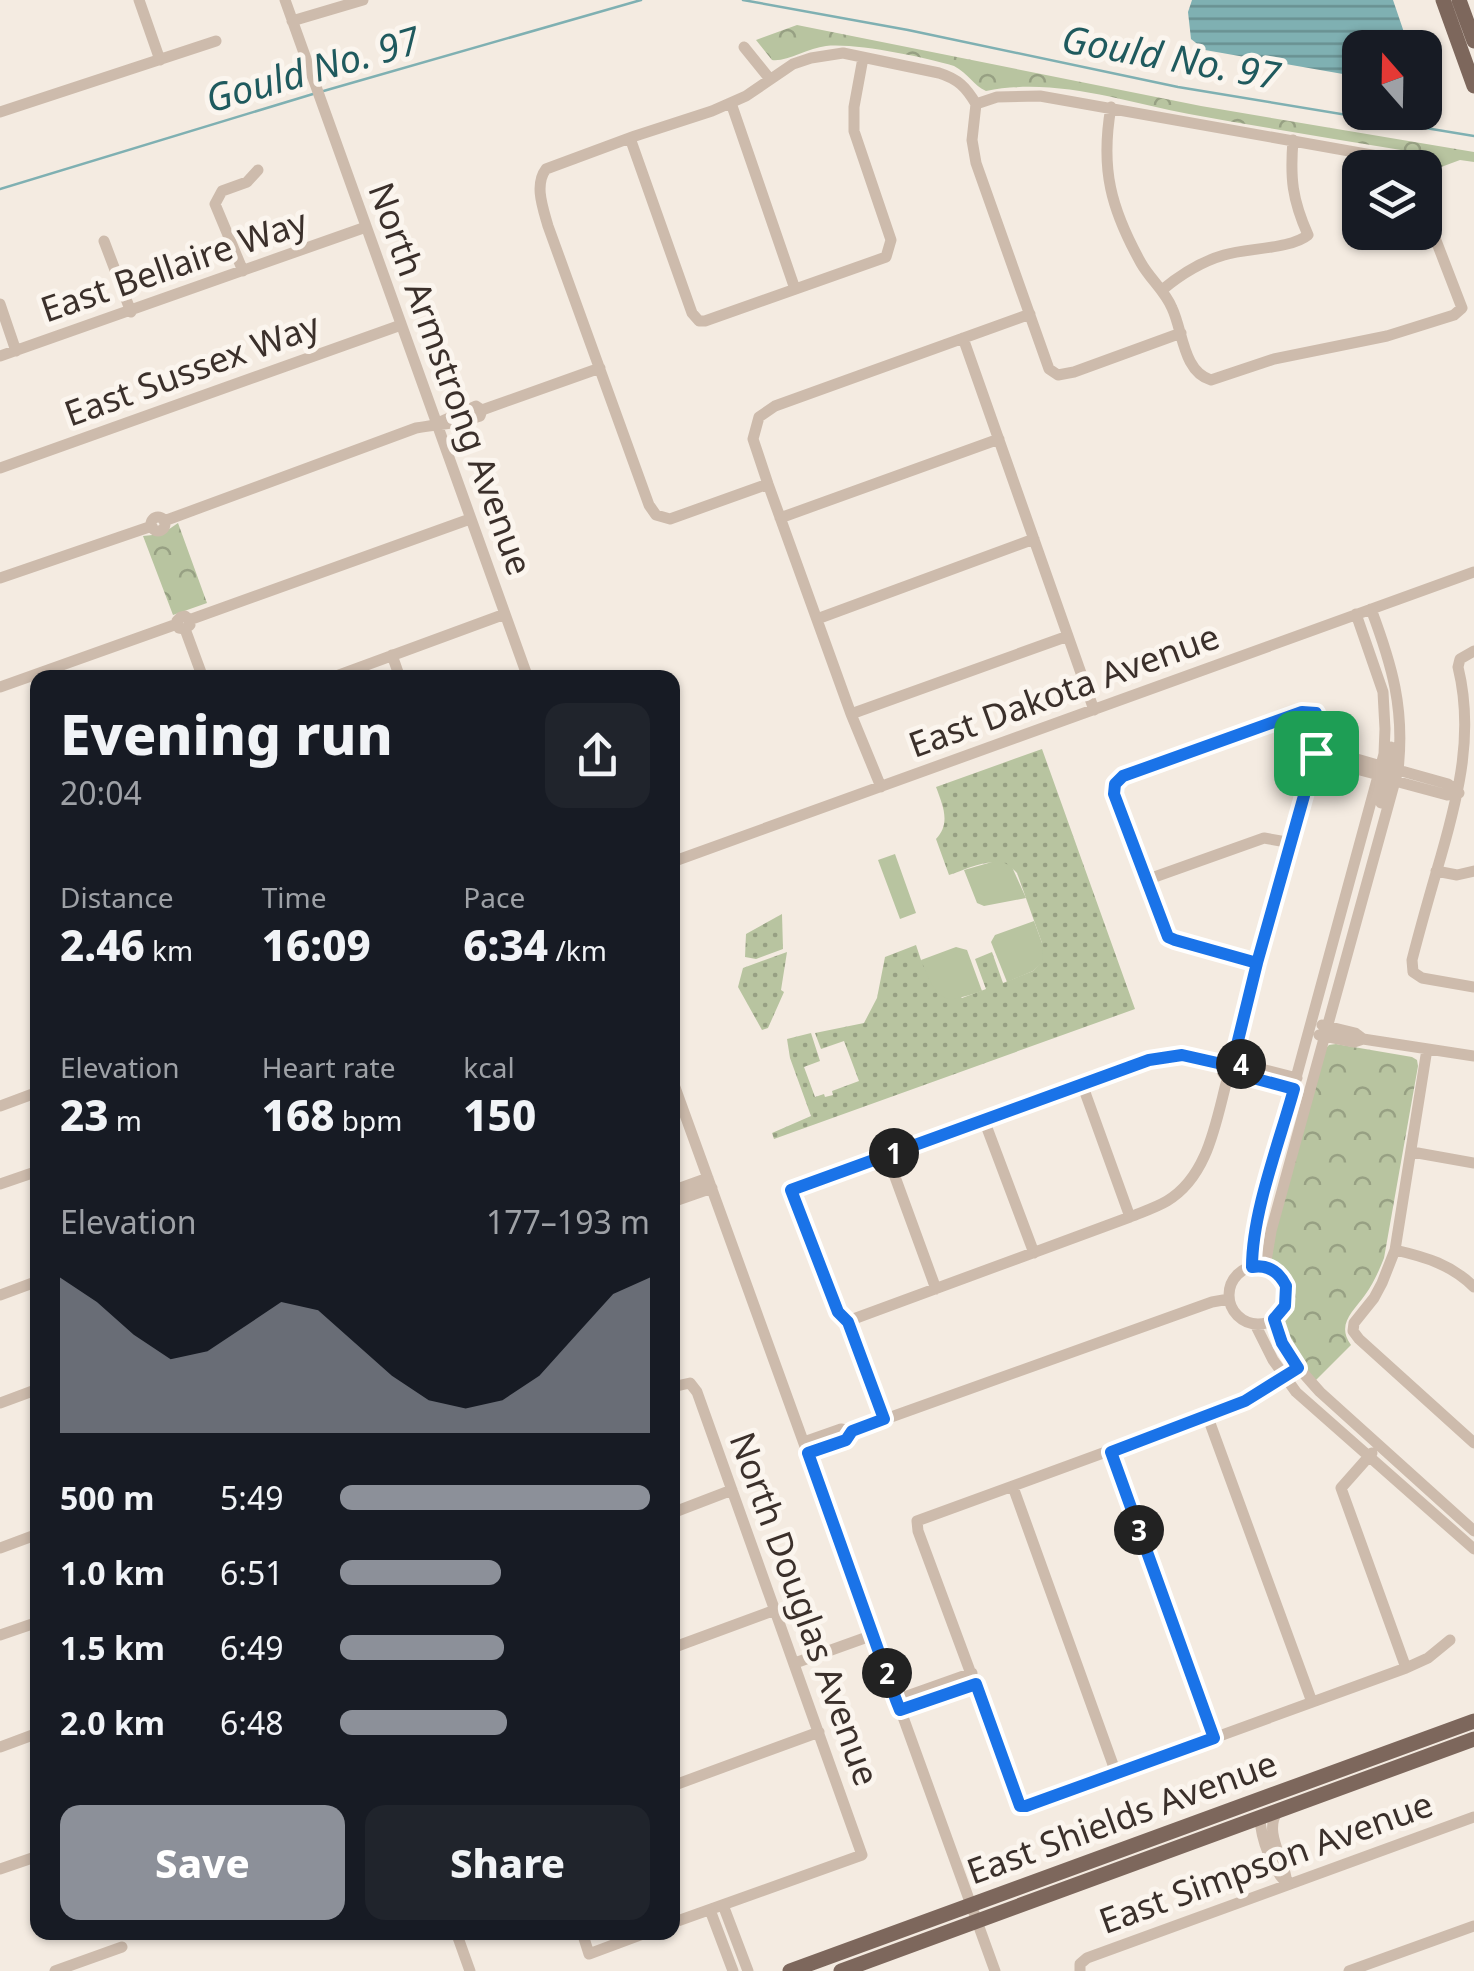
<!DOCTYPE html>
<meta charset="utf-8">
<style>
body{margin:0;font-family:"Noto Sans",sans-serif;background:#20242c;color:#f1f3f6;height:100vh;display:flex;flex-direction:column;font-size:38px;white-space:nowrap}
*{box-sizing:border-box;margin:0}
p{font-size:32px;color:#9ea1a6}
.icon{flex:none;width:55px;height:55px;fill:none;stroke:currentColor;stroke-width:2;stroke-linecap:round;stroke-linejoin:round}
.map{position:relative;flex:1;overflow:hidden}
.panel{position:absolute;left:30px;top:670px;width:650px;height:1270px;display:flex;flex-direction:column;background:#171b24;border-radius:20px;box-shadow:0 2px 8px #0004}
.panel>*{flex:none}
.needle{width:65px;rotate:340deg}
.fabs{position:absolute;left:1342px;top:30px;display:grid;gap:20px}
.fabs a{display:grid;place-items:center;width:100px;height:100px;border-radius:20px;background:#171b24;box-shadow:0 2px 8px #0004;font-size:50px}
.pin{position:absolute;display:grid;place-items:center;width:85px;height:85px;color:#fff;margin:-42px;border-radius:20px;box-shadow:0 5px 15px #0006}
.km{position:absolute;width:50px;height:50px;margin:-25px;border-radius:50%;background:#222;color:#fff;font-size:28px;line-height:50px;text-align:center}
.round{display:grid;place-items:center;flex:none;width:105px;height:105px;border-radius:20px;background:#20242c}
.head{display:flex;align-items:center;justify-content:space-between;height:170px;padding:0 30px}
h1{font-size:55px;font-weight:800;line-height:75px}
.figures{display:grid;grid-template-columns:repeat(3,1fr);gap:15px;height:170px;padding:10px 30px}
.figures div{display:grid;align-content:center}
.figures b{font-size:42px;font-weight:800}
.figures small{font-size:28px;font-weight:400}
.figures p{font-size:28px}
.chart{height:280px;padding:20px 30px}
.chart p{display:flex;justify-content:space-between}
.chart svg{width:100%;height:180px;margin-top:10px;fill:#8c9099;opacity:.7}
.cta{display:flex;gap:20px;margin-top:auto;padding:20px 30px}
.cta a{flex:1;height:115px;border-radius:20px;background:#8c9099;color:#fff;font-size:40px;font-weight:800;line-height:115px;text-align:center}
.cta a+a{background:#20242c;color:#f1f3f6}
ul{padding:0 30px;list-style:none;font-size:32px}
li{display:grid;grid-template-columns:160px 120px 1fr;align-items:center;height:75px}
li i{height:25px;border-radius:12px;background:#8c9099}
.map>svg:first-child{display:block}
</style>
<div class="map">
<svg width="1474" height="1971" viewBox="0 0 1474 1971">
<defs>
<pattern id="grass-dots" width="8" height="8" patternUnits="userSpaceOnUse" patternTransform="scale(2.5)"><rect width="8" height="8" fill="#b8c4a0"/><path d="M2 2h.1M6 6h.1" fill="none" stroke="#97a083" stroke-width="1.8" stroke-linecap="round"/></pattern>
<pattern id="park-crowns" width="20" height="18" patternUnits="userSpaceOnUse" patternTransform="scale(2.5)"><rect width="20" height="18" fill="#b8c4a0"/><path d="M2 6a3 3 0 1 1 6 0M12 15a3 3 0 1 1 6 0" fill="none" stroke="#97a083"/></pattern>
<pattern id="water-rules" width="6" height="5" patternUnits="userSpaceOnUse" patternTransform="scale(2.5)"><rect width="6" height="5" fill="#7fb0b2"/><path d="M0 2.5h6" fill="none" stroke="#699091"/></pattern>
</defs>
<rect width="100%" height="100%" fill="#f4ebe1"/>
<path fill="url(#grass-dots)" d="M1042,749L1135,1009L774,1139L772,1133L811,1116L790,1058L787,1039L811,1033L820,1061L804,1067L815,1097L824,1094L825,1097L833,1095L832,1091L859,1081L844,1041L821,1049L815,1033L864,1023L877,998L885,957L916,945L921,960L962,998L986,989L975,959L992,952L1003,983L1033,971L1042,961V943L1017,873C998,852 971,868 949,875L936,839C951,823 943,806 936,787Z
M782,914L783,949L756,959L745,957L746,934Z
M787,952L781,990L784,992L768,1028L762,1030L738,987L743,968Z"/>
<path fill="url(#park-crowns)" d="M797,25L1201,106L1474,152V162L1460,160L1425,173V168L1422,167L1416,158L1401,150C1330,138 1260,127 1189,114C1122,101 1054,77 986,91C974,86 968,73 954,66C923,57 857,43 826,46C808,48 787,62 772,60L756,40Z
M178,523L207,603L173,615L143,536L162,534Z
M1336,1044L1412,1057L1417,1060L1418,1066L1384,1258C1379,1271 1373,1284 1365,1295C1353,1312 1336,1324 1351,1345L1315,1381L1284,1337L1280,1322C1300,1295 1292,1283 1271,1261L1274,1236L1325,1049L1329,1045Z"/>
<path fill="#b8c4a0" d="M895,854L916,913L900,919L878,860Z
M999,860L1012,867L1026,898L984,906L977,903L964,870Z
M1034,921L1042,943L1043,961L1033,971L1007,982L991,942L995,935Z
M956,947L967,950L982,991C939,1006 938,1000 921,960Z"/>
<path fill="url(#water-rules)" d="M1192,0H1393L1409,47L1360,48V77L1205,50L1191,39L1188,12Z"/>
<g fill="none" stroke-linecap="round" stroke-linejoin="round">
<path stroke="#7fb0b2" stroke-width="2.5" d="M743,0L908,30L1178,87L1474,136
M320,92L641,0
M0,189L313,94"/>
<path stroke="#cdbbac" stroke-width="11" d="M139,0L160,60
M285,0L528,678
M292,21L363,0
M744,47L769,78
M731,103L795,289
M976,104L997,97L1040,96L1394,159L1408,168
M976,104L972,140L976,163L1049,369L1058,375L1074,372L1181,333
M1111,107C1100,169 1111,209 1141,263C1150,279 1165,291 1172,308C1183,331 1183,372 1211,380L1274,359L1387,336L1454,315L1462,308L1425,212
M0,112L216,41
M630,138L692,313L699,321H705L886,257L891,240L854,131V107L863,58
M104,241L131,312
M243,271L215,204L222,191L247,182L258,170
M1162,290C1180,275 1200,262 1224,255C1247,248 1291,249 1308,235C1292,199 1290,178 1293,140
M0,304L16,351
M963,338L1094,710
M0,356L366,227
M440,422L476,406L482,410L600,368
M0,468L401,325
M768,484L670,519L656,515L649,505L548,226C543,208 534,185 546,169L635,136L712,111L746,96L793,64L811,58L843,53L939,73C958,79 966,87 976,104
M151 524a7 7 0 1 1 14 0a7 7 0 1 1-14 0Z
M780,518L999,439
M164,521L416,428C438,424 458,424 480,416L482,410
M0,578L152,526
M817,619L1034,539
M189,620L470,519
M185,629L190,625L189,620L185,616L181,617L177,621L179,628L185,629L203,678
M1474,651L1460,659L1458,667C1474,732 1459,793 1441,856C1431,890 1421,925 1412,960L1413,972L1422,978L1474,987
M392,655L400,678
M331,678L505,614
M0,687L177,624
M851,714L1068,636
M1391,747V765L1395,781L1447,795L1459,793
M1316,753L1329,751L1381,766L1385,785L1381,803
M1316,753L1326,761L1379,775
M1398,770L1448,784L1459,793
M881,787L851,714L768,484L753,439L759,417L775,406L1030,314
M672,862L1474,572
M1436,871L1457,875L1474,871
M1146,880L1264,838L1292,843
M1322,1025L1355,1033L1363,1039L1474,1056
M1319,1035L1354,1042L1363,1039
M1427,1049L1395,1250L1382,1283L1374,1298L1354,1323L1353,1331L1359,1339L1474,1443
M1234,1057L1257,963L1316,753L1319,724L1316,713L1310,711L1123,776L1115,784V794L1169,937L1175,941L1257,963
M1221 1067a10 10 0 1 1 20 0a10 10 0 1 1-20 0Z
M1241,1064L1297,1078
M1238,1074L1294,1089
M672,1079L995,1971
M1082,1084L1130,1217
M0,1106L38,1092
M984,1120L1034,1253
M1412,1152L1474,1163
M887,1155L936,1289
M0,1184L38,1171
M672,1191L708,1178
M672,1202L712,1188
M1395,1250C1426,1257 1452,1265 1474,1287
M1229 1295a29 29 0 1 1 58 0a29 29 0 1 1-58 0Z
M1252,1267V1251L1259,1214L1384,754L1385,729L1383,692L1356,614
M1265,1267L1271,1231L1398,770C1405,709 1392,665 1371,609
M0,1295L38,1281
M1273,1319C1281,1349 1300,1370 1320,1392L1474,1531
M848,1321L1130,1217C1142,1212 1155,1208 1167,1201C1209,1176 1216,1120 1228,1076
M1255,1324L1273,1360L1296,1392L1474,1549
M1297,1368L1245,1401L917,1521L918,1531L1020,1806H1027L1406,1668L1428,1658L1450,1640
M672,1387L690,1383L697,1392L862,1855L672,1923
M0,1403L38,1389
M1207,1415L1312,1702
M884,1419L848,1321L837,1312L791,1190L1149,1060L1182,1055L1222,1064
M804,1442L841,1429L852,1431L1212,1302L1229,1299
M1111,1452L1214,1738
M808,1453L845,1440L852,1431
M1372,1453L1341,1488L1406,1668
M1013,1487L1116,1773
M672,1513L732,1490
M0,1548L38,1534
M0,1635L38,1622
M672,1648L775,1610
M795,1663L873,1635
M896,1700L972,1673
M900,1710L975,1684
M0,1747L38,1733
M672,1786L819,1732
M1278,1811C1262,1832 1286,1861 1287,1884
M1260,1818C1261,1840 1272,1868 1287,1884
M0,1869L38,1856
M723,1905L748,1971
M710,1910L733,1971
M456,1932L470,1971
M582,1932L589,1954L648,1932
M55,1971L122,1947
M1080,1971V1964L1087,1958L1474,1817
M1349,1971L1474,1926"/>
<path stroke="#7d675c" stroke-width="15" d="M1443,0L1474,86
M1459,0L1474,41
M790,1971L1474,1721
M841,1971L1474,1739"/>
</g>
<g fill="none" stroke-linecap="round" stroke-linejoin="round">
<defs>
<path id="route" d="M1316,753L1257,963L1234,1057L1227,1058L1222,1064L1182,1055L1149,1060L791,1190L838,1312L848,1322L884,1419L852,1431L846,1440L808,1453L896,1700L900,1710L976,1684L1020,1806H1026L1214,1738L1111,1452L1245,1401L1298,1368L1282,1343L1274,1319L1285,1306L1286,1286C1279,1272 1268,1264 1252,1267C1252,1213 1279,1143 1294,1089L1238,1074L1241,1066L1238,1060L1234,1057L1257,963L1175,940L1168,937L1114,794L1115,784L1123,776L1302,712L1316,713L1318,718L1316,753"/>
</defs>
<use href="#route" stroke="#fff" stroke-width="20"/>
<use href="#route" stroke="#1a73e8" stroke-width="12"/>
</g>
<g text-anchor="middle" stroke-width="10" stroke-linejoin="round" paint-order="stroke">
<g font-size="35" fill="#3b302b" stroke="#fbf5ee">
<text transform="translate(174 266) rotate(-19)" y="12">East Bellaire Way</text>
<text transform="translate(192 370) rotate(-20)" y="12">East Sussex Way</text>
<text transform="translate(450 379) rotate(70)" y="12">North Armstrong Avenue</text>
<text transform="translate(1064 691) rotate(-20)" y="12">East Dakota Avenue</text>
<text transform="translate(804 1609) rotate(70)" y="12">North Douglas Avenue</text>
<text transform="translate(1122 1818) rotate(-20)" y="12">East Shields Avenue</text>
<text transform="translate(1266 1863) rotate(-20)" y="12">East Simpson Avenue</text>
</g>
<g font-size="38" font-style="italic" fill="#1f5a5e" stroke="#fbf5ee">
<text transform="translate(1171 58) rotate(10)" y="13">Gould No. 97</text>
<text transform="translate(313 70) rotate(-16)" y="13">Gould No. 97</text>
</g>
</g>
</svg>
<div class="fabs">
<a><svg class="needle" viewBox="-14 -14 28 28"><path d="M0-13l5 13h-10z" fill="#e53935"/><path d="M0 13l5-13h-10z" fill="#9ea1a6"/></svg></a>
<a><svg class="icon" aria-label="layers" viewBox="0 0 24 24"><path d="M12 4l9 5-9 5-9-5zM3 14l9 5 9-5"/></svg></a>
</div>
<div class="pin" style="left:1316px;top:753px;background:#1e9e55"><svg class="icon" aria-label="arrive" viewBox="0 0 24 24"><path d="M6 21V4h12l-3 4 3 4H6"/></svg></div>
<b class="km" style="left:894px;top:1153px">1</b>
<b class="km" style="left:887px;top:1673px">2</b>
<b class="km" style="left:1139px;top:1530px">3</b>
<b class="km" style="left:1241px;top:1064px">4</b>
<section class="panel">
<div class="head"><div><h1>Evening run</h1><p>20:04</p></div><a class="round"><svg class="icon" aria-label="share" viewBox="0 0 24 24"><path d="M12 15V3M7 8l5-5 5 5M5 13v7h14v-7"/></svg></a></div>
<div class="figures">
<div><p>Distance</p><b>2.46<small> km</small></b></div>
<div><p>Time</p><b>16:09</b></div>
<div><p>Pace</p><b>6:34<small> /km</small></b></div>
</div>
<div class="figures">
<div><p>Elevation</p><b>23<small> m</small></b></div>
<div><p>Heart rate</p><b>168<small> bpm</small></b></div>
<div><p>kcal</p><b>150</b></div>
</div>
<div class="chart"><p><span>Elevation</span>177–193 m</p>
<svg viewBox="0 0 160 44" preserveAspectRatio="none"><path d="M0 44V6L10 12L20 20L30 26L40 24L50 18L60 12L70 14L80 22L90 30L100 36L110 38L120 36L130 30L140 20L150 10L160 6V44z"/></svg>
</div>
<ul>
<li><b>500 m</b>5:49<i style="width:100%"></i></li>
<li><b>1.0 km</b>6:51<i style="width:52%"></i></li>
<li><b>1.5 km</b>6:49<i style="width:53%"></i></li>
<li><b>2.0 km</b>6:48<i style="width:54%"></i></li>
</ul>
<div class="cta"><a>Save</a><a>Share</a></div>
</section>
</div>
